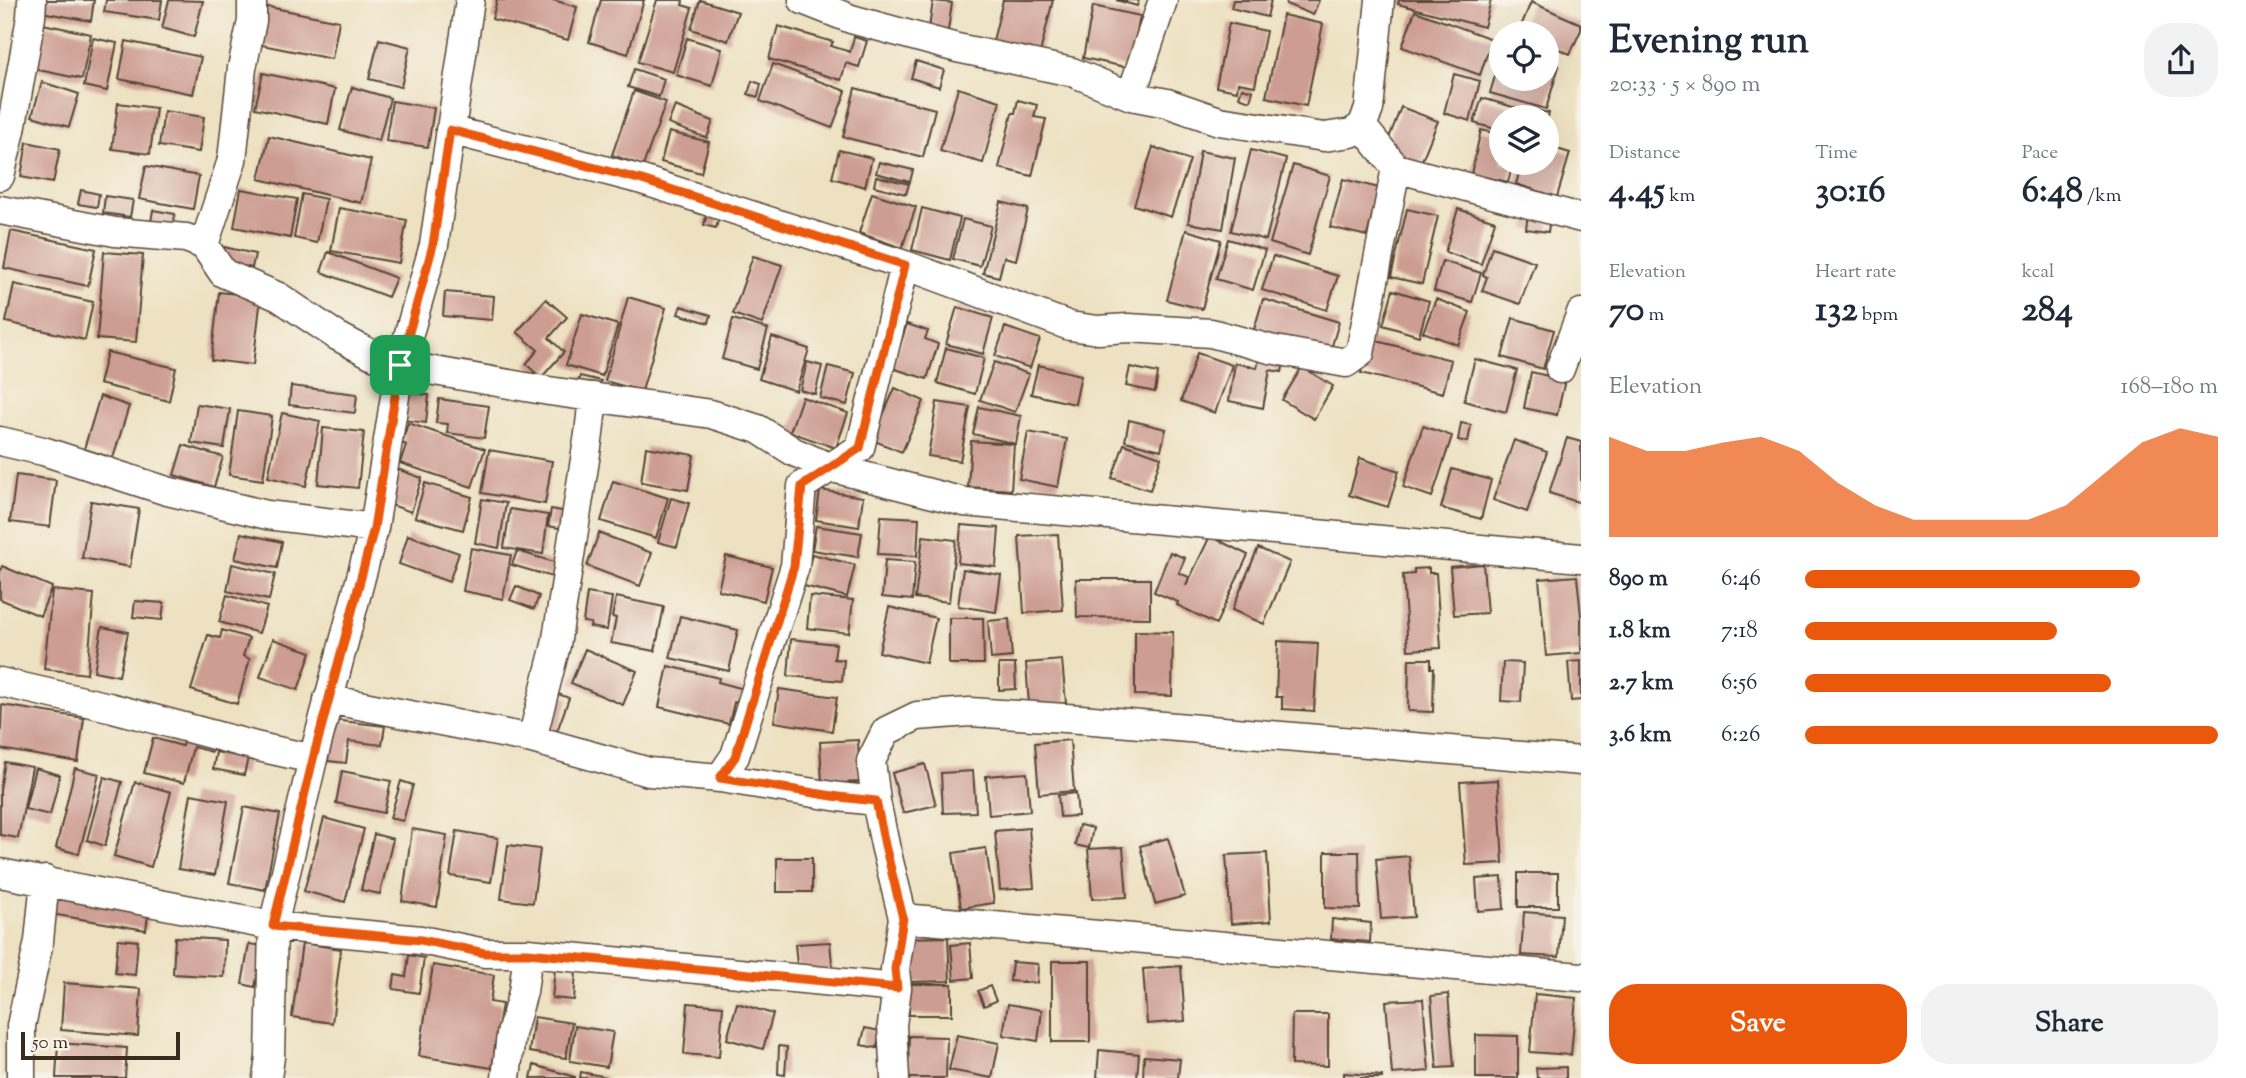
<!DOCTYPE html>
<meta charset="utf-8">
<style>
body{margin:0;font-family:"Sorts Mill Goudy",serif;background:#f2f2f3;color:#1f2937;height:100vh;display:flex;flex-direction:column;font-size:26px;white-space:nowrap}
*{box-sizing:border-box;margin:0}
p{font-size:23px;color:#747a83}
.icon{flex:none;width:38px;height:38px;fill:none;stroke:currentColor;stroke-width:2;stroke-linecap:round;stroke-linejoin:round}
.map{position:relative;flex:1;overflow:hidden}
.sheet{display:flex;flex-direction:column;background:#fff;width:665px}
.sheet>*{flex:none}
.controls{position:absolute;left:1489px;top:21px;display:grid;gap:14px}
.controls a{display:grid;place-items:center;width:70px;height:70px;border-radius:50%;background:#fff;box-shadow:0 7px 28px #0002;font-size:35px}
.scale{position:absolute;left:21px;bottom:18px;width:159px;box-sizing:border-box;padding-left:7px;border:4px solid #3b2a1e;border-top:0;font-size:19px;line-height:24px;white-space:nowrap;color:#3b2a1e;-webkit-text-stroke:5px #f7f3e8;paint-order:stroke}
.pin{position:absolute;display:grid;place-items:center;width:60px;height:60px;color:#fff;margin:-30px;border-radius:14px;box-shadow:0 4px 10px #0006}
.round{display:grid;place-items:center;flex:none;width:74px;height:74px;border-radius:28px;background:#f2f2f3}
.summary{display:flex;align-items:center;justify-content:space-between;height:119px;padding:0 28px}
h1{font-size:38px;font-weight:700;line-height:52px}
.metrics{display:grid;grid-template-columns:repeat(3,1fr);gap:10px;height:119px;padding:7px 28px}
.metrics div{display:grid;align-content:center}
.metrics b{font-size:35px;font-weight:700}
.metrics small{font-size:19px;font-weight:400}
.metrics p{font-size:19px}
.chart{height:196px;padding:14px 28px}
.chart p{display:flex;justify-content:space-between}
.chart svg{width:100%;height:126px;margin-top:7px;fill:#ea580c;opacity:.7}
.primary-button{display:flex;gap:14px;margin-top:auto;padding:14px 28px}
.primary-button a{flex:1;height:80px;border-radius:28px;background:#ea580c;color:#fff;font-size:28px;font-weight:700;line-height:80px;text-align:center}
.primary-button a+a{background:#f2f2f3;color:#1f2937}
ul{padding:0 28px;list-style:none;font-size:23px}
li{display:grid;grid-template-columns:112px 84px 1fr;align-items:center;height:52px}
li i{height:18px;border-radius:9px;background:#ea580c}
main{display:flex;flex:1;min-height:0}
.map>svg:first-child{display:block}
</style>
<main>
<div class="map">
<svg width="1581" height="1078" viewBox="0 0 1581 1078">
<rect width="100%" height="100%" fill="#f7f3e8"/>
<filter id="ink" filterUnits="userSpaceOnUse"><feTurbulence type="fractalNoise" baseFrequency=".0143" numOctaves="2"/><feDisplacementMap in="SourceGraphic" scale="14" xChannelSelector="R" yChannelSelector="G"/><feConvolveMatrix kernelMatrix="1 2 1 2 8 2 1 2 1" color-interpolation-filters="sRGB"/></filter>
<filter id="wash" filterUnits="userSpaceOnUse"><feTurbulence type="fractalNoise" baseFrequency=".00686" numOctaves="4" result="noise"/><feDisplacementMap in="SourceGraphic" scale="28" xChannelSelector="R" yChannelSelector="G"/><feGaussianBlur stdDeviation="1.57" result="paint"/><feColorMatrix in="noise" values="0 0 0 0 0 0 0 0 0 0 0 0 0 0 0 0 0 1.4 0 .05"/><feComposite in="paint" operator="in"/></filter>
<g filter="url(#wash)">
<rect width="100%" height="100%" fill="#ede1c1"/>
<g id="blocks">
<path fill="#cd9d93" d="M44,0H94L91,21L41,12Z
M106,0H162L159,20L104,12Z
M169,0L203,1L194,37L162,28Z
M497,0H553L577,7L568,40L492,19Z
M601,0H644L628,54L589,42Z
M657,0H681L683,1L682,5L692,8L673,72L638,62Z
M700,0L738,12L728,41L691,29Z
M1003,0H1053L1040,53L993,41Z
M1116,0H1139L1137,6Z
M1233,0H1271L1267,17L1231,8Z
M1287,0H1319L1313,15L1286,4Z
M1399,0H1491L1484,27L1398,4Z
M933,1L952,3L948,31L929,28Z
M1531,2L1581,24V30L1570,54L1547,44V33H1523L1519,31Z
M264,6L339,21L332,59L257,44Z
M1093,6L1140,16L1130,68L1083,58Z
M1415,11L1492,39L1480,75L1402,47Z
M1283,15L1323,24L1306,106L1266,97Z
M38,23L91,34L82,79L29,68Z
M1229,23L1266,31L1255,86L1238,83L1237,91L1216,87Z
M778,26L833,42L831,46L850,52L854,37L867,41L859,67L846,63L841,80L769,59Z
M93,38L117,43L107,91L84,86Z
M687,38L722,49L712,86L676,75Z
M379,39L410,47L401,87L369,79Z
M126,41L201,57L193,94L119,79Z
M1501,56L1502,79H1547V62L1559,66L1546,109L1490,93Z
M916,61L944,70L939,87L911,78Z
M773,64L846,91L832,128L760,101Z
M634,69L664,79L659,97L628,87Z
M263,73L335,89L328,124L255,108Z
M1454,74L1480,81L1470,121L1444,113Z
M752,81L761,84L758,97L748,94Z
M42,82L79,94L69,127L32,116Z
M352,87L390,98L379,141L340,130Z
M855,88L935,109L923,157L843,137Z
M958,88L1000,101L983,163L940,151Z
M1242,88L1253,91L1250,101L1239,97Z
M634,91L666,102L643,166L612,155Z
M1482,98L1520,109L1517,117H1502V131L1474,123Z
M1018,100L1037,105L1034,117L1046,119L1032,176L999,168L1012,113H1015Z
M392,101L434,108L428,147L386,141Z
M118,103L156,108L150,154L112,149Z
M675,106L713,121L707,138L668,124Z
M1401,107L1438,121L1420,165L1384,151Z
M1526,108L1549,113L1548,117H1524Z
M164,111L204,117L199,152L159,146Z
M1481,130L1502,135V163H1513L1508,182L1471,174Z
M669,132L709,142L701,173L661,162Z
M269,136L371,160L361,203L259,179Z
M27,142L60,149L53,183L21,177Z
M1547,146L1570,153L1557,197L1516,184L1522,163H1547Z
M1153,147L1190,160L1171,217L1134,205Z
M839,150L872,158L865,187L832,178Z
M1251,150L1286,159L1266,240L1231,231Z
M1200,151L1235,158L1223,229L1188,223Z
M879,162L913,170L910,182L876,173Z
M1293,165L1330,176L1308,255L1270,243Z
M146,166L199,176L193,209L139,199Z
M876,176L909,184L906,194L874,186Z
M1343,179L1379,188L1367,236L1330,227Z
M241,189L297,199L290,238L234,227Z
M81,190L99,194L97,207L78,204Z
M872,193L916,207L902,248L859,233Z
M302,194L326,199L317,243L294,238Z
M105,196L133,200L130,217L103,213Z
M1001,202L1028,209L1016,260L1004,257L999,277L983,273Z
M339,208L407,220L399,263L331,251Z
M922,208L960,218L950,260L912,250Z
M1407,209L1438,216L1422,284L1391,277Z
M1458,209L1495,221L1481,264L1445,252Z
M153,210L175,214L173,226L151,222Z
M707,213L719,217L716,228L704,225Z
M1528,213L1550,217L1548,232L1526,229Z
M963,219L991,226L980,266L953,259Z
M1186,230L1221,240L1202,309L1167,300Z
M11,231L96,249L88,286L4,268Z
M1228,239L1265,250L1253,290L1216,279Z
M224,247L255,254L252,268L221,261Z
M1492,247L1535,262L1520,304L1482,291L1487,277L1483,275Z
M104,252L143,255L136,342L97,339Z
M328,252L396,278L388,297L321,272Z
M753,256L782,265L762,324L733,314Z
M1273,256L1338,276L1327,310L1262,290Z
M1442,261L1481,273L1472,302L1434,291Z
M14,284L93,302L85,340L6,322Z
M1393,290L1429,301L1419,336L1383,325Z
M219,292L261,297L253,365L211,360Z
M445,292L494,296L492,320L443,316Z
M628,297L666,308L642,391L605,381Z
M546,299L567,317L549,338L564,352L541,378L526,364L538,350L517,332Z
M1263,299L1339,322L1329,356L1253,333Z
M1436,299L1470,312L1458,345L1423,332Z
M681,306L711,315L709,323L678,314Z
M957,307L993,318L983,354L946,344Z
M582,314L618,325L602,376L566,365Z
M1513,318L1554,330L1543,369L1502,357Z
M733,319L768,329L757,369L722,359Z
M907,324L928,331L925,339L938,344L927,379L892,368Z
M1005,327L1040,339L1030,368L995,356Z
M772,337L809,349L796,391L759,379Z
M1369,339L1451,360L1443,393L1361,373Z
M946,348L984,358L975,394L937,383Z
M1261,351L1285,356L1282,372L1270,370L1263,408L1229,401L1235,363L1257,368Z
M107,352L176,368L169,401L99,384Z
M1197,353L1232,365L1215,413L1181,401Z
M1475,359L1517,370L1506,412L1464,401Z
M807,362L822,366L815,394L800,390Z
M994,362L1029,374L1015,412L980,400Z
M1038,365L1081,375L1075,404L1031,394Z
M828,366L855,373L847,405L820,398Z
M1130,367L1158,373L1155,392L1126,386Z
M1302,367L1333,386L1314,419L1282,400Z
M1531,372L1565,380L1557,415L1524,408Z
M580,376L601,381L597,397L576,391Z
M291,386L357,394L355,413L289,405Z
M895,388L924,401L902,452L872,440Z
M406,392L429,395L426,423L403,420Z
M100,396L129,406L113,458L84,449Z
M802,397L848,413L836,448L790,432Z
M439,399L489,406L484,438L447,433L448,424L436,423Z
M937,402L970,407L960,461L928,456Z
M197,404L230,409L224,448L191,443Z
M979,407L1021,416L1016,444L973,434Z
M238,411L272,416L263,480L229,475Z
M282,413L320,421L306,486L268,477Z
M1129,420L1166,429L1161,450L1125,441Z
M408,423L485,449L472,487L400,463L406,445L402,443Z
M1461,423L1471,425L1468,442L1458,440Z
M1423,426L1452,436L1432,497L1403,487Z
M323,428L364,432L358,488L318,484Z
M1028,432L1067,439L1058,487L1019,479Z
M1567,438L1581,442V503L1549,493Z
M1514,440L1547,452L1527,512L1493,500Z
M971,441L1014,444L1011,490L968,487Z
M1124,444L1161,457L1150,490L1112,478Z
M183,445L223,457L214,487L174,475Z
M646,447L694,455L688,490L641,482Z
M489,450L552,461L545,504L482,493Z
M1360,458L1399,471L1388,507L1349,495Z
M394,468L422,478L411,512L383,502Z
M1452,469L1491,480L1481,519L1441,508Z
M16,475L56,480L50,527L10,522Z
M613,481L668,498L656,538L601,521Z
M425,483L472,497L463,530L415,517Z
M820,490L863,497L859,527L816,520Z
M671,498L689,503L677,547L658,542Z
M482,499L506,503L499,548L475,543Z
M91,501L139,509L130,567L82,558Z
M510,509L548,515L543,554L504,548Z
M551,509L567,512L564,529L548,526Z
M881,516L919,518L917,556L878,554Z
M961,525L999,528L996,567L958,563Z
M816,526L862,533L858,557L812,550Z
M241,533L282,542L277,568L235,559Z
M599,533L652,553L640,586L587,566Z
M1058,534L1063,610L1024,613L1019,536Z
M408,535L459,553L449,582L399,564Z
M923,536L956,540L949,602L915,598Z
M1210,536L1248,555L1216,624L1177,605L1178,602L1154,592L1170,552L1185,558L1179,573L1189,577L1186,586Z
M471,548L511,555L503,599L463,591Z
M1258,548L1290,562L1264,624L1232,610Z
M517,551L561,564L556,578L512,565Z
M812,554L855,565L847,597L804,586Z
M726,556L772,567L764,601L718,590Z
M885,560L915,562L912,600L882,597Z
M232,564L275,574L269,600L227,591Z
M1483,564L1487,613L1454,615L1450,567Z
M2,566L52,587L40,616L0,599V572Z
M1429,568V573H1436L1441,648L1408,650L1403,575L1414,574V569Z
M963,569L1001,575L996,612L958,606Z
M1577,576L1581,616V653L1546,656L1539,579Z
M1076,579H1150V618L1077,617Z
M516,586L539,596L534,609L510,600Z
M52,590L94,594L87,674L44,669Z
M587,593L612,597L607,630L590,627L591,623L583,622Z
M227,595L267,607L259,633L219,622Z
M810,596L853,600L849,633L807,628Z
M616,597L664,607L655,651L611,643L616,618L612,617Z
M135,601L164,603L162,620L133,617Z
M889,607L936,618L926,663L879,652Z
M680,616L738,630L729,671L670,658Z
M949,618H983L984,664H949Z
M1009,619L1012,657L991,659L988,621Z
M102,627L128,632L119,676L94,671Z
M222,630L249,638L243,656L250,659L237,704L191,690L208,635L220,638Z
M1135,631L1173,632L1172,696L1135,695Z
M273,639L311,652L298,690L260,677Z
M791,639L836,644L834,659L844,660L842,681L788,676Z
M1278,641L1318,643L1314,711L1282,709V697H1276Z
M585,649L637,671L623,705L571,683Z
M1409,659H1431V668H1434L1433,712L1408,711Z
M1062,660L1066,703L1029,705L1026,663Z
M1581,661V700L1571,701L1568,662Z
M1503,662L1523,663L1521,702L1501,701Z
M999,664H1015L1016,689L999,690Z
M668,666L719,678L718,682L744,689L741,704L734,702L729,724L659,707Z
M779,689L837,697L832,731L774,722Z
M550,691L569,698L556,734L537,727Z
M2,705L84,718L78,762L0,749Z
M333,720L385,726L382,745L349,741L346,763L328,761Z
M185,735L214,742L212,752L193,747L184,783L144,773L153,738L182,746Z
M858,740L860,782L822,784L820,742Z
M1070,740L1074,791L1039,794L1035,743Z
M216,752L248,758L244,775L213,769Z
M5,762L32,767L18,838L0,835V789Z
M925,764L936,805L903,813L892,773Z
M35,768L60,775L50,815L25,809Z
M75,768L99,774L79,854L56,848Z
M342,771L391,781L384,813L336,803Z
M973,771L976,812L943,813L941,773Z
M1027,773L1030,811L989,815L986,776Z
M104,777L122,782L105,846L87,840Z
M1498,780L1503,863L1466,865L1460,782Z
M401,781L413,785L403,821L390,818Z
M135,782L171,792L151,867L114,856Z
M1076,793L1078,816L1060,817L1058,795Z
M191,794L228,801L215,875L178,869Z
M244,807L280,814L265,890L229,883Z
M324,818L364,829L345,902L304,891Z
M1079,825L1093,828L1089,848L1075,845Z
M1029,828L1034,888L1000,890L995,831Z
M412,829L447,835L437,907L402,901Z
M457,831L498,838L491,882L450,876Z
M374,834L393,839L380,894L361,890Z
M1168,838L1185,896L1155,904L1140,846Z
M508,845L540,849L533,903L501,899Z
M1123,847L1127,897L1092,899L1088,849Z
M986,848L994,903L961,908L953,853Z
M1325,852H1359L1360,909L1325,908Z
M1267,853L1271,921L1231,924L1226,855Z
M1409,856L1414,917L1381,919L1376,859Z
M777,858H812V892H777Z
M1518,873H1558V907H1518Z
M1502,877L1504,909L1478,911L1476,879Z
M54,893L149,908L146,930L51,914Z
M1524,912L1562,915L1559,957L1521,955Z
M1332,919L1371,923L1370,942L1331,939Z
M175,937L225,940L224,977L173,974Z
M948,937L950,981L907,982L906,938Z
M118,939L138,941L135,975L115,973Z
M830,942L833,974L798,976L795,944Z
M302,943L341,949L332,1023L292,1017Z
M970,943L973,978L954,980L951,945Z
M249,944L263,946L255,987L242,984Z
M409,955L424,958L419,993L393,989L395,975L406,977Z
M1052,961H1090V1042H1052Z
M1012,962L1038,964L1037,983L1010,981Z
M433,965L494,975L490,1002L502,1004L492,1068L419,1056Z
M1181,966L1185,1021L1147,1024L1143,969Z
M555,969L576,971L574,1000L552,998Z
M64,983L141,989L138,1036L61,1030Z
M909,984H952V1015H909Z
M990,986L996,1001L984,1006L978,991Z
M1448,994L1454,1067L1437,1068L1431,996Z
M1535,994L1576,998L1571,1055L1530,1052Z
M1423,999L1429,1071L1392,1074L1386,1001Z
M688,1003L723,1006L719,1057L684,1054Z
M737,1003L773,1014L763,1049L727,1039Z
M1008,1004L1042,1010L1038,1041L1003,1035Z
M1292,1014H1328V1066L1291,1065Z
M534,1017L572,1023L566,1058L529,1052Z
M575,1026L613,1032L607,1067L570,1061Z
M865,1028L880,1031L877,1048L861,1045Z
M957,1035L999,1043L992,1078L949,1070Z
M1476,1035L1518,1036V1078H1476Z
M909,1036L947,1037L946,1078H908Z
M58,1043L127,1048L125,1078H56Z
M779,1046L787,1047L785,1075L778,1074Z
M1099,1050L1139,1054L1137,1078H1097Z
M1144,1056L1180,1059L1178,1078H1143Z
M534,1065L575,1077V1078H531Z
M1566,1067V1078H1537L1536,1068Z
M581,1072L607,1077V1078H580Z
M1344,1073L1382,1076V1078H1344Z"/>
</g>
</g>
<g filter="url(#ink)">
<use href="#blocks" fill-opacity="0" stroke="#564536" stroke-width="2"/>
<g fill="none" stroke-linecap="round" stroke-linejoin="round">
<defs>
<path id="minor" d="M803,0L851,19L957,48L1072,72L1131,96L1167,103L1219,121L1324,137L1351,133L1362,126L1369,109L1380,0
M1131,96L1163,0
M1362,126L1396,168L1581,218
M450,130L642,180L905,265L1070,326L1098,330L1128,328L1211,333L1270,349L1346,363L1360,353L1396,168
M0,176L11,130L31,17L32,0
M0,210L115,232L186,238L204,245L223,273L279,297L337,336L371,354L400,365L549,391L711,414L758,429L794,452L829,467L964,502L1581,558
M204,245L232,160L242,68L252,21V0
M1560,369L1581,313
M0,441L43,451L167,491L267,515L374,528
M0,682L109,707L259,747L313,759
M328,699L532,739L649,772L720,778L839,797L876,801L885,845L903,918L895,969L897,988L892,1025L895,1078
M532,739L556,645L589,434L593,397
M720,778L735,756L795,566L802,486L860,448L905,265
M876,801L871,761L886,731L917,716L970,712L1081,719L1581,761
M0,873L273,926L421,940L485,953H528L523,992L511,1034L506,1078
M903,918L1581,977
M528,953L897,988
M21,1078V1026L39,941L45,880
M267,1078L270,1057L273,926L313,759L374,528L400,365L434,245L470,0"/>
</defs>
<use href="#minor" stroke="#564536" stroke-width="31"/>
<use href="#minor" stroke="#fff" stroke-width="28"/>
</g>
</g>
<g fill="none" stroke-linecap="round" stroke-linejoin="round" filter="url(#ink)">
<defs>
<path id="route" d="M450,130L642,180L905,265L860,448L802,486L794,566L735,757L720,778L839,797L876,801L885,845L903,918L895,969L897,988L528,953H485L421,940L273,926L313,759L374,528L400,365L433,245Z"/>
</defs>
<use href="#route" stroke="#fff" stroke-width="14"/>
<use href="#route" stroke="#ea580c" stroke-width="9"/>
</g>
</svg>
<div class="controls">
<a><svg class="icon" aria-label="locate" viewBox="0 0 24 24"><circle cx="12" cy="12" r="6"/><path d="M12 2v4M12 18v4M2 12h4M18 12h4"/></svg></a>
<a><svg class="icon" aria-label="layers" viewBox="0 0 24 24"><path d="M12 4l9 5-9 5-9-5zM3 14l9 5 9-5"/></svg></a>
</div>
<div class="scale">50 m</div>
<div class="pin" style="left:400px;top:365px;background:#1e9e55"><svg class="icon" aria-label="arrive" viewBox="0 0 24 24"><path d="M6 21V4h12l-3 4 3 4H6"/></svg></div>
</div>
<section class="sheet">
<div class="summary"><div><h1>Evening run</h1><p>20:33 · 5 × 890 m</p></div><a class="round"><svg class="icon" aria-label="share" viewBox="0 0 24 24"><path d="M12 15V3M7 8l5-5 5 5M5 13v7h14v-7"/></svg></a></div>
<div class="metrics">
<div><p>Distance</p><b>4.45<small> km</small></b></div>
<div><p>Time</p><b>30:16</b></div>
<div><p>Pace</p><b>6:48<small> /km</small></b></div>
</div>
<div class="metrics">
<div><p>Elevation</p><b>70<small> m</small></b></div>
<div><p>Heart rate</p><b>132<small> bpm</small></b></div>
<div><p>kcal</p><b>284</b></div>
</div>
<div class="chart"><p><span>Elevation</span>168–180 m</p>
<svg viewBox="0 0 160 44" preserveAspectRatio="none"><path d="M0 44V9L10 14L20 14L30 11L40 9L50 14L60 25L70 33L80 38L90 38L100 38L110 38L120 33L130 22L140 11L150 6L160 9V44z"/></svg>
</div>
<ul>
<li><b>890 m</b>6:46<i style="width:81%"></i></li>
<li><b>1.8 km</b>7:18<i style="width:61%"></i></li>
<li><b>2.7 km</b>6:56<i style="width:74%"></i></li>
<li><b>3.6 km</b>6:26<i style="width:100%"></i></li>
</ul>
<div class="primary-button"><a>Save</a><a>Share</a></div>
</section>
</main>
